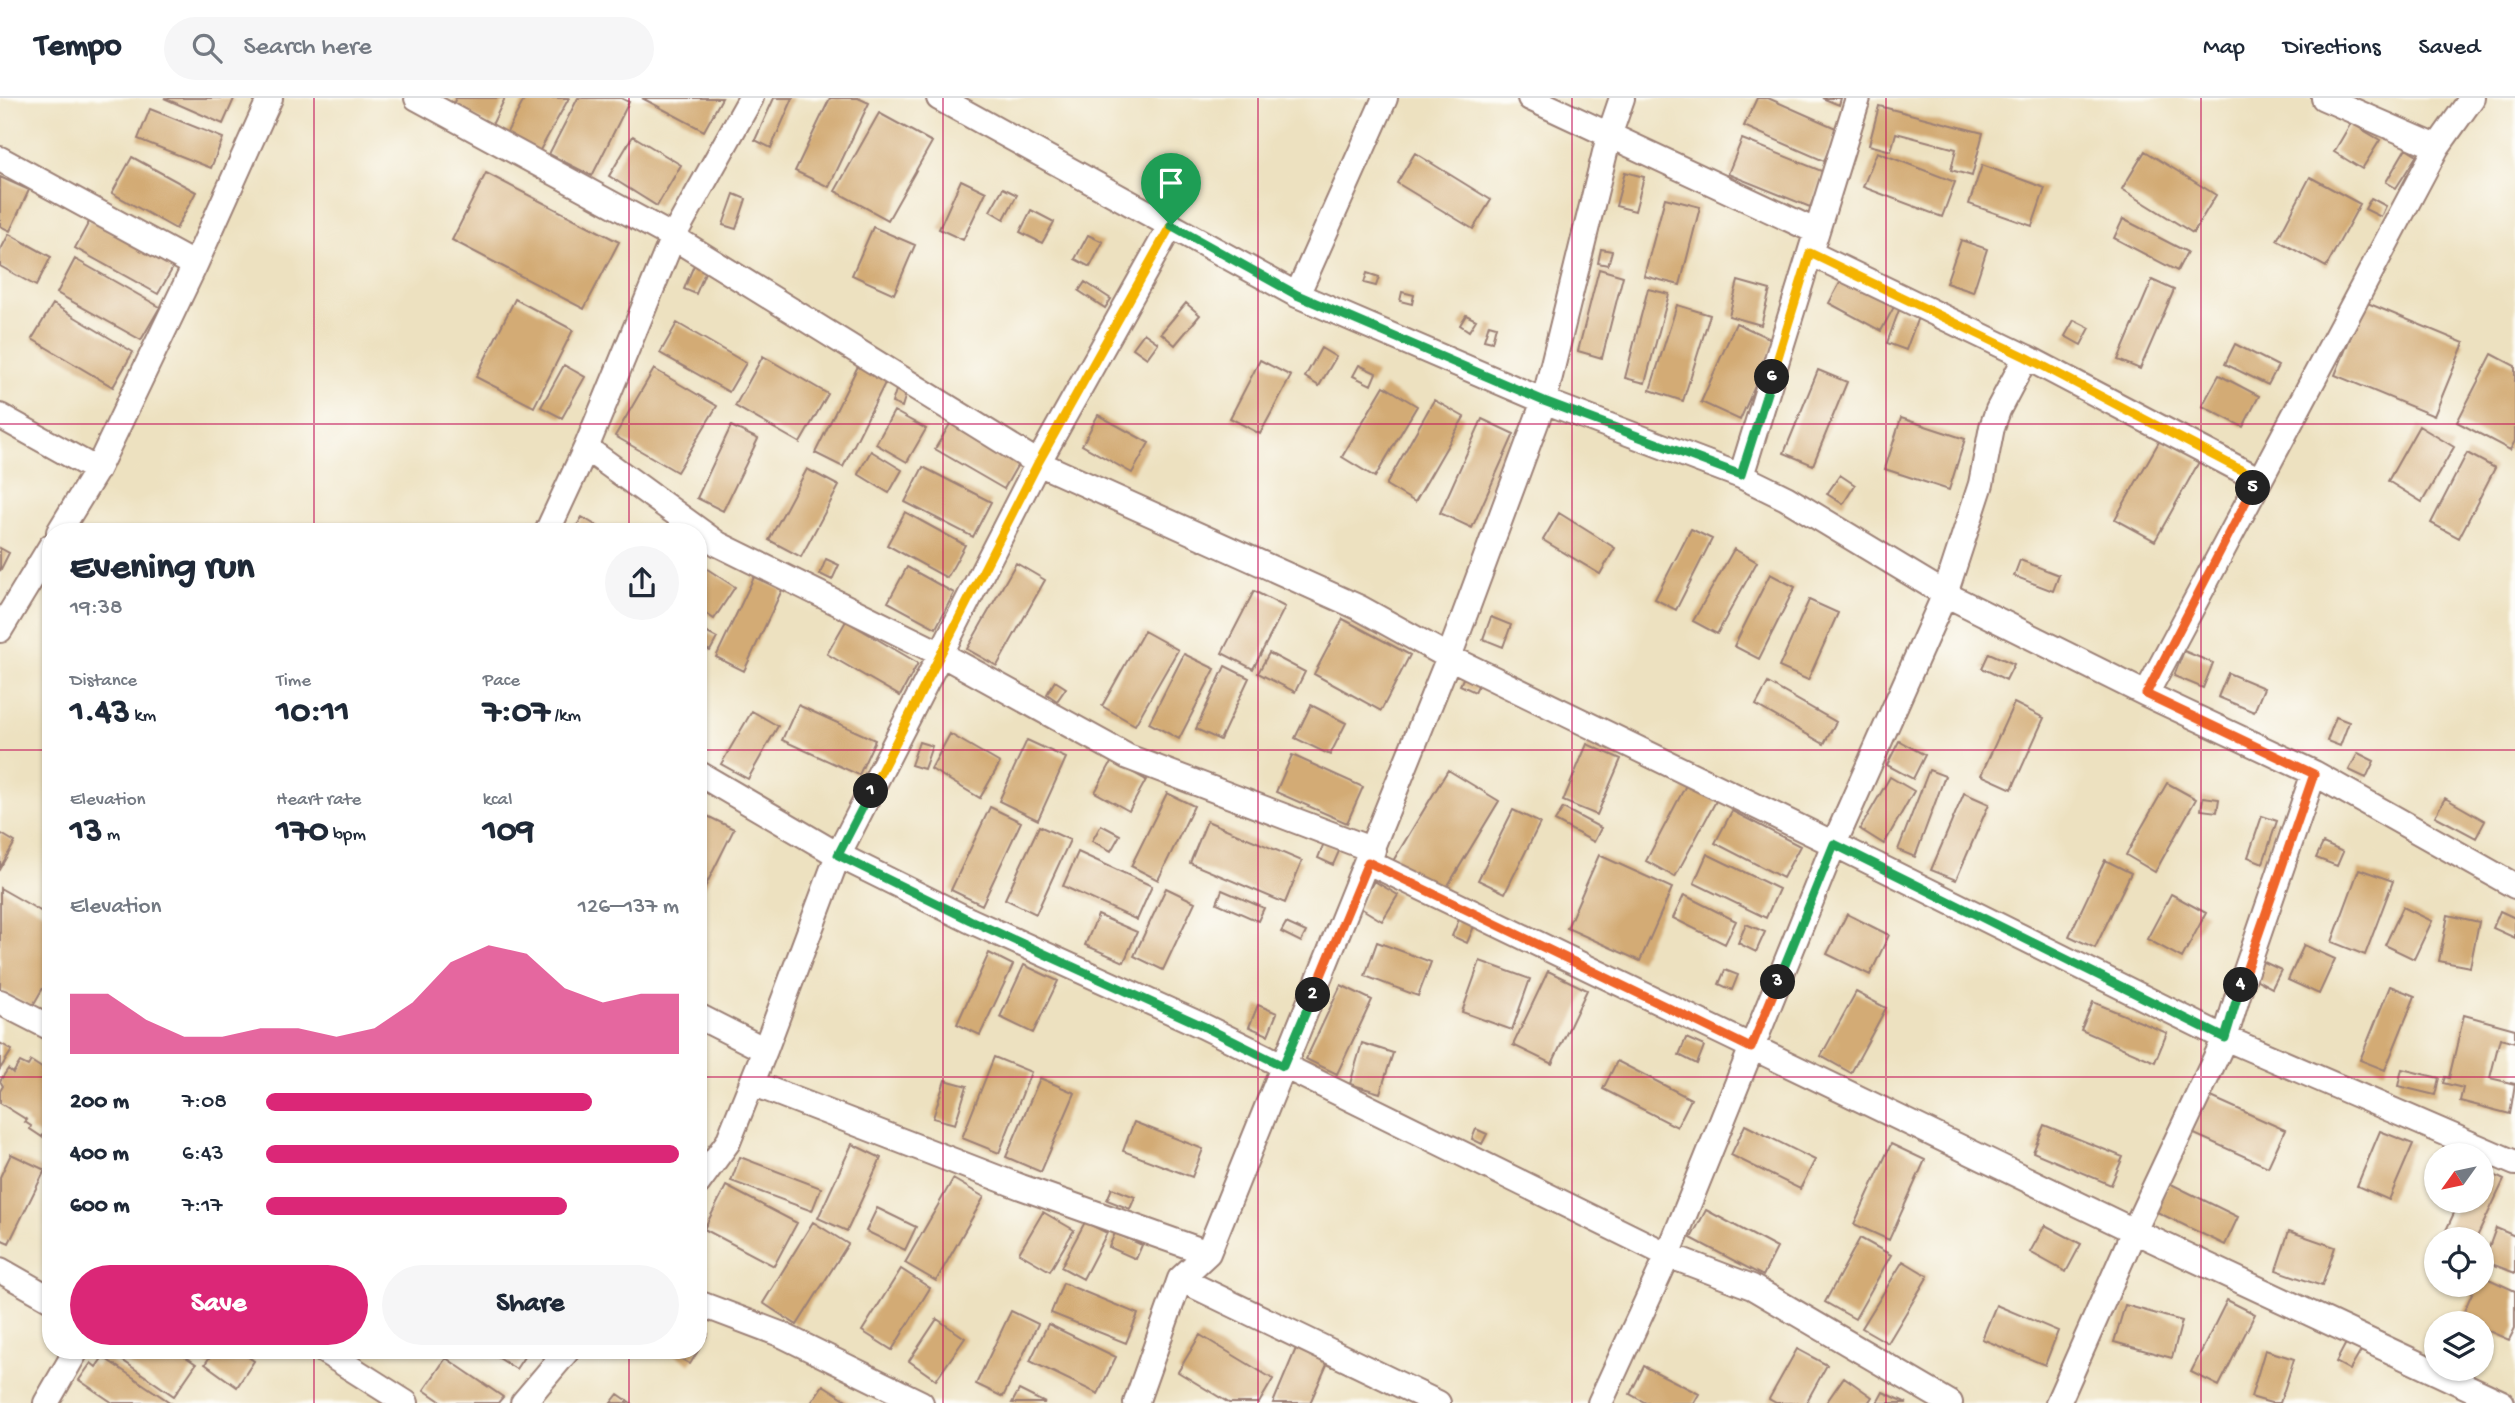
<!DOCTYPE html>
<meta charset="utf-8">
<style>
body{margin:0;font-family:"Gochi Hand",sans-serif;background:#f6f6f7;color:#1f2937;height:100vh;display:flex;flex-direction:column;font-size:26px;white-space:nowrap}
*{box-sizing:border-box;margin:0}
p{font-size:23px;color:#747a83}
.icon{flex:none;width:38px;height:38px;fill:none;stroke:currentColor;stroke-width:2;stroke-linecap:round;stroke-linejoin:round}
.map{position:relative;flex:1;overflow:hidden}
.drawer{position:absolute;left:42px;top:425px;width:665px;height:836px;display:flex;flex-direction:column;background:#fff;border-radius:28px;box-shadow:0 2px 5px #0004}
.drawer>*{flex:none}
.needle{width:46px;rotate:237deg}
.tools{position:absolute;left:2424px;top:1045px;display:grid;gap:14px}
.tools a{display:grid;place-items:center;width:70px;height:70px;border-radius:50%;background:#fff;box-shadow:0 2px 5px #0004;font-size:35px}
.pin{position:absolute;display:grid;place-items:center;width:60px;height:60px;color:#fff;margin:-72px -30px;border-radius:50% 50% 50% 0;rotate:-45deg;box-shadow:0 0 7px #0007}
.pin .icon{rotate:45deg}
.km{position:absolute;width:35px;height:35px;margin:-18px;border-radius:50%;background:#222;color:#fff;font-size:19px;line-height:35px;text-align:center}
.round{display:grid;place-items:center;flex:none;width:74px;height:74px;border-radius:37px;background:#f6f6f7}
.summary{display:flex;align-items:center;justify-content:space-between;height:119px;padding:0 28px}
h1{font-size:38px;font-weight:800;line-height:52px}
.metrics{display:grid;grid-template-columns:repeat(3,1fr);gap:10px;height:119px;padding:7px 28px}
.metrics div{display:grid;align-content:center}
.metrics b{font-size:35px;font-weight:800}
.metrics small{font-size:19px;font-weight:400}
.metrics p{font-size:19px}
.chart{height:196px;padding:14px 28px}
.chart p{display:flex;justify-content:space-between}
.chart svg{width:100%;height:126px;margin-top:7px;fill:#db2777;opacity:.7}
.cta{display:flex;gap:14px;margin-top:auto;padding:14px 28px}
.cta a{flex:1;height:80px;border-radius:42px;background:#db2777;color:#fff;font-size:28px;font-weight:800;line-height:80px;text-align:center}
.cta a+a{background:#f6f6f7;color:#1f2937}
ul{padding:0 28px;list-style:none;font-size:23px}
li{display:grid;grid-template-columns:112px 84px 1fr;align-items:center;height:52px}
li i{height:18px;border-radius:9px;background:#db2777}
header{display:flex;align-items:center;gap:42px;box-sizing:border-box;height:98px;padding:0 35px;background:#fff;border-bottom:2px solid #e0e1e3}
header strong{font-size:33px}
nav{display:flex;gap:38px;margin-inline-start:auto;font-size:24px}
.search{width:490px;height:63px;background:#f6f6f7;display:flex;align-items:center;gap:18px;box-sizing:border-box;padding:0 24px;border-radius:38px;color:#747a83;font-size:26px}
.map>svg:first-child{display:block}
</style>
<header>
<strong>Tempo</strong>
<div class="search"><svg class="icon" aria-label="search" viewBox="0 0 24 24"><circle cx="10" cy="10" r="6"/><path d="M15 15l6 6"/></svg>Search here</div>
<nav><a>Map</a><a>Directions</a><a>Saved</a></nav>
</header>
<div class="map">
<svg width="2515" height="1305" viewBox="0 0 2515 1305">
<rect width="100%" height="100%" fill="#fdfcf7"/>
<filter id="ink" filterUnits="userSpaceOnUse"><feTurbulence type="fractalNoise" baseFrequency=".0143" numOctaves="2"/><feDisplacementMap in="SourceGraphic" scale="14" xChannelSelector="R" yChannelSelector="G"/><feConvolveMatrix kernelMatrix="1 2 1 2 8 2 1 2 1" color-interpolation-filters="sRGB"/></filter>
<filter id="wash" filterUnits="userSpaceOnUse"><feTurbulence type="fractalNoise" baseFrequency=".00686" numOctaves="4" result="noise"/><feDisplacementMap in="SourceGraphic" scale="28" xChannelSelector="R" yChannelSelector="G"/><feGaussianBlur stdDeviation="1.57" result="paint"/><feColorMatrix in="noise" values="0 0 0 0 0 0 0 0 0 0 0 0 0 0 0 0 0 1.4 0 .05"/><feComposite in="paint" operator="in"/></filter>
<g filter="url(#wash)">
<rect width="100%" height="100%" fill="#ede1c0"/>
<g id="blocks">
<path fill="#d3ab75" d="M164,0H232L234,1L223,26Z
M456,0H505L492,27L452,8Z
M525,0H569L539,54L506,36Z
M578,0H621L629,4L592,78L549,56Z
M642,0H722L704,33Z
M774,0H793L771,50L755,42Z
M830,0H858L869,5L829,89L795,73Z
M1757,0H1768L1838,31L1824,63L1744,28Z
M1822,0H1841L1839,7Z
M1879,8L1983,35L1972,78L1951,72L1956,51L1896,35L1891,53L1869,47Z
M150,11L223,40L211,70L138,41Z
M879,15L932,44L888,122L835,93Z
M2351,25L2380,42L2362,71L2334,54Z
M633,38L681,67L657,108L609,78Z
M1742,41L1824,74L1810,109L1728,76Z
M2406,50L2417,57L2396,90L2386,84Z
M2145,53L2216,97L2193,135L2122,91Z
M1877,54L1955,84L1942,119L1863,89Z
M1415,55L1491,102L1473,131L1397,85Z
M132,59L196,94L176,131L112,95Z
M1982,67L2045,90L2032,128L1969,106Z
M1625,74L1644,79L1635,113L1616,108Z
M486,75L619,144L584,211L452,142Z
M0,79L29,92L10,133L0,128Z
M2310,79L2360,106L2326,169L2277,142Z
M961,82L986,94L963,142L939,131Z
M1003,90L1017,97L1004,121L990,113Z
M734,96L746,101L736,131L723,127Z
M1665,100L1700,109L1680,187L1644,178Z
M2371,100L2386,108L2381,119L2365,111Z
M1031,112L1054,124L1042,145L1020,134Z
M2123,121L2187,154L2177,173L2114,140Z
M90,122L174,168L158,196L75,150Z
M873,129L915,147L894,196L852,177Z
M9,136L51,159L36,188L0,168V153Z
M1088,137L1103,144L1090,169L1075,161Z
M1961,142L1987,151L1973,194L1946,185Z
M1601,151L1612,153L1608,167L1598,165Z
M75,161L160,209L141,242L57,195Z
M694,167L706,172L696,196L684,191Z
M1599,171L1623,178L1602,260L1578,253Z
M1367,175L1379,179L1376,188L1364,185Z
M1843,179L1895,207L1881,233L1829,205Z
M2152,182L2174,192L2140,271L2118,262Z
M1738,183L1770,192L1761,227L1729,218Z
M1085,184L1111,201L1105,210L1079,193Z
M1648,191L1669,196L1645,285L1625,280Z
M1402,194L1414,197L1412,206L1400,203Z
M515,201L573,232L534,309L476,279Z
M2365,204L2464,245L2434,318L2335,277Z
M1186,205L1200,217L1175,247L1161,235Z
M53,206L133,254L113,289L32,241Z
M1677,207L1710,217L1683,303L1650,292Z
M1899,212L1918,219L1906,252L1887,245Z
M1466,217L1476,222L1469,233L1460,227Z
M2074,222L2090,230L2081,247L2065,238Z
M677,225L746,265L729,294L660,255Z
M1736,225L1775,243L1740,322L1701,304Z
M1489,226L1496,228L1492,244L1484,242Z
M1144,235L1158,245L1147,260L1133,250Z
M2235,246L2278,268L2268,287L2225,266Z
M1321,250L1336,259L1319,288L1305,279Z
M2492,256L2515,268V343L2510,352L2457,324Z
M763,258L828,296L800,345L735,308Z
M1260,262L1291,278L1260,336L1230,320Z
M860,264L888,279L843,369L815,355Z
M564,267L585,279L562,320L541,309Z
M1359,267L1376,275L1371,287L1353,278Z
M654,271L717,308L677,374L615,338Z
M1818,272L1847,284L1813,367L1784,355Z
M2219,277L2259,298L2243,329L2202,308Z
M898,286L908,289L902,309L892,305Z
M1384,288L1417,308L1375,379L1342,359Z
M1434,302L1464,319L1415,404L1386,387Z
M894,313L926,331L907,364L876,346Z
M1098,317L1149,345L1132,375L1082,347Z
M1901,320L1965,341L1949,392L1885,371Z
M953,321L1021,361L1004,391L935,351Z
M1482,321L1514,336L1472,430L1440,415Z
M731,328L758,341L723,413L697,400Z
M2419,328L2454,349L2422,404L2388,383Z
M2160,342L2199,364L2155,443L2115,421Z
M871,353L902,372L889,395L858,376Z
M2467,355L2495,370L2459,440L2431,425Z
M923,369L991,404L973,439L905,404Z
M807,371L839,388L801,459L769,442Z
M1840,377L1855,387L1843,406L1827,396Z
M905,414L965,447L947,480L887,447Z
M1559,415L1615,450L1600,476L1543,442Z
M582,419L607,434H573Z
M1691,431L1712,441L1676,512L1655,501Z
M0,450L9,455L0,473Z
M1734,451L1757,464L1717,536L1693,523Z
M826,461L839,467L832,482L820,476Z
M2020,462L2059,477L2053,493L2014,478Z
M698,465L735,489L714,521L698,510Z
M1016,465L1045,482L997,568L967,551Z
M907,469L954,495L936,530L888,504Z
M1770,476L1795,489L1759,561L1734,548Z
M754,479L782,492L744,573L716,559Z
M1254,493L1285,509L1253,571L1222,555Z
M1809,502L1838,515L1808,582L1779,569Z
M1491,519L1511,527L1503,549L1483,541Z
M1343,521L1410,557L1381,613L1314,576Z
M846,523L918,565L900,598L827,556Z
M698,530L717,540L710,553L698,547Z
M1144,533L1178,552L1135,627L1102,608Z
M2184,553L2213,565L2203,590L2174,578Z
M1269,555L1305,574L1295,594L1258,575Z
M1989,555L2014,566L2006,582L1982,570Z
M1184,556L1215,571L1179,641L1149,625Z
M1225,568L1249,580L1220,642L1196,631Z
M1467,572L1482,579L1475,594L1460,587Z
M2228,575L2264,590L2254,614L2218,599Z
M1055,583L1066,590L1057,603L1047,596Z
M1768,585L1836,624L1824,646L1756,607Z
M2014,605L2044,620L2012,691L1981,677Z
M798,607L875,642L859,677L782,642Z
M1311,607L1346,625L1330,657L1295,640Z
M752,613L778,628L748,681L721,666Z
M2336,619L2349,624L2340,648L2327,643Z
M950,636L1000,665L980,700L931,671Z
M1027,642L1066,660L1038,722L999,703Z
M1899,643L1925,657L1913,681L1887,667Z
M919,644L932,648L924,671L911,667Z
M1587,646L1621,661L1597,717L1563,703Z
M2358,655L2374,663L2366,680L2349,672Z
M1292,657L1363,689L1347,725L1276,694Z
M1112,663L1146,682L1129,713L1095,694Z
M1448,672L1499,703L1444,794L1393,763Z
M1929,672L1945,678L1915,759L1898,752Z
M1890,679L1914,693L1884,746L1860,731Z
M2167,685L2196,701L2155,774L2126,757Z
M1686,687L1716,703L1675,779L1646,763Z
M1167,695L1194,708L1158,782L1131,768Z
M1964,695L1989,706L1956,782L1931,772Z
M2203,699L2219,701L2217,714L2201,712Z
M2445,700L2485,723L2476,740L2435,718Z
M990,709L1021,724L982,807L951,792Z
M1563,710L1601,730L1594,744L1555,723Z
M1513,712L1540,725L1505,795L1478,782Z
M1732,713L1800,748L1783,780L1715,745Z
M699,714L734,731L701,797L698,796Z
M2262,718L2277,723L2263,765L2248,759Z
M1207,723L1302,763L1285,805L1190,765Z
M1101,727L1120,737L1111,753L1092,743Z
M1039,728L1070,742L1036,816L1005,801Z
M0,735L15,744L0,770Z
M1324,745L1340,751L1333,767L1318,760Z
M2323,745L2343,754L2337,768L2316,760Z
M1078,754L1152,788L1137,822L1063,788Z
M1707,756L1779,791L1766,820L1694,785Z
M1599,757L1672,790L1640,863L1567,830Z
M2105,762L2131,775L2095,850L2069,838Z
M2359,771L2393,783L2365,857L2332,844Z
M1374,783L1398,797L1382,823L1359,809Z
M0,790L51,819V876L32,909L0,891Z
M1166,790L1195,804L1163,872L1134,858Z
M1222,792L1264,810L1258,823L1217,805Z
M2171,796L2206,815L2182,860L2147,841Z
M1684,797L1736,823L1725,846L1673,820Z
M2403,809L2432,823L2414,861L2385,847Z
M2500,813L2515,820V840L2493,830Z
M1847,816L1889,837L1870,877L1827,856Z
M1098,817L1137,834L1124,864L1085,847Z
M2448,817L2479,824L2470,869L2439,863Z
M1460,819L1475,826L1467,845L1452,838Z
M1286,825L1306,834L1301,844L1281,834Z
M1746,826L1765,834L1756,854L1738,845Z
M1377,844L1431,864L1418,898L1365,878Z
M2304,847L2335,861L2319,896L2288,882Z
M989,855L1013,867L980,937L957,926Z
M1480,863L1530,881L1512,932L1462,914Z
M2262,863L2281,872L2272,890L2254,880Z
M1024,867L1058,883L1033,935L1000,919Z
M1725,872L1738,877L1732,892L1719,886Z
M1548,873L1587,892L1552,966L1513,947Z
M1341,887L1372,902L1337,976L1306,961Z
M2390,888L2415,898L2385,972L2360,962Z
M1856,894L1886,910L1851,975L1821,958Z
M2093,904L2167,935L2155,964L2081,932Z
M1258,907L1277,915L1268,937L1249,929Z
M2464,917L2515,931V944L2500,940L2490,980L2515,986L2510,1016L2460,1003L2463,990L2443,985L2445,979L2449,980Z
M1686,940L1704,948L1697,966L1679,957Z
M0,945L12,952L0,971Z
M1362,945L1393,955L1380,995L1350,986Z
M994,959L1031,974L999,1055L962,1040Z
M31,963L51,976V1031L48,1030L42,1039L30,1031L31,1028L25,1024L27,1022L0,1005V993L3,988L0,983L8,971L13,975L20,964L28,968Z
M1617,963L1691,1001L1677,1029L1603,991Z
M2402,971L2439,980L2435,997L2398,988Z
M1040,980L1075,995L1041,1074L1006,1059Z
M945,982L967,988L955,1026L933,1020Z
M2209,998L2285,1032L2268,1069L2192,1035Z
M1134,1024L1203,1051L1192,1079L1123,1053Z
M1745,1027L1815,1062L1800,1091L1731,1057Z
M2044,1027L2123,1059L2111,1087L2033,1054Z
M1476,1031L1487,1036L1482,1046L1472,1041Z
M2380,1033L2413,1046L2389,1102L2357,1088Z
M852,1046L881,1060L847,1133L818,1120Z
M1891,1046L1925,1062L1889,1142L1854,1126Z
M11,1056L45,1072L9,1145L0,1141V1079Z
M740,1059L821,1090L812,1113L731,1083Z
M2482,1071L2504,1082L2476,1141H2442L2460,1102H2482Z
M953,1081L984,1099L936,1183L905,1165Z
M2169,1085L2238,1119L2225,1147L2155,1113Z
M726,1088L797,1125L774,1168L704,1131Z
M1112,1090L1135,1099L1130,1111L1107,1102Z
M877,1110L916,1129L905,1152L866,1133Z
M1706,1112L1777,1150L1763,1178L1691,1140Z
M1043,1114L1074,1132L1050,1173L1019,1155Z
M813,1124L848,1146L797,1227L763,1205Z
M1085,1124L1107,1135L1083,1181L1061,1169Z
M2045,1127L2081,1146L2066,1174L2030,1154Z
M2496,1130L2515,1138V1175L2484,1163Z
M2289,1133L2335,1149L2322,1188L2276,1172Z
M1115,1135L1142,1147L1136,1161L1109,1149Z
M1860,1140L1891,1157L1855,1221L1825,1204Z
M1903,1163L1928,1178L1888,1245L1862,1230Z
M901,1171L930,1190L892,1252L862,1233Z
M2482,1178L2515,1193V1230L2509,1242L2482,1230V1225H2471L2461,1220L2476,1186H2482Z
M1063,1185L1138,1216L1126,1245L1051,1215Z
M2227,1202L2255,1216L2219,1288L2191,1274Z
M1996,1207L2058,1233L2045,1267L1982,1241Z
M2125,1207L2182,1223L2172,1260L2114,1244Z
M1011,1213L1038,1226L1003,1299L976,1286Z
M937,1221L965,1240L936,1282L909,1263Z
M1048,1226L1116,1259L1098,1296L1030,1263Z
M698,1231L708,1236L698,1252Z
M1200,1237L1273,1281L1259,1305H1229L1178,1274Z
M2346,1245L2361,1253L2350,1272L2336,1264Z
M1297,1248L1329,1262L1310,1305H1273Z
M1797,1251L1827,1267L1806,1305H1776L1769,1301Z
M2265,1252L2294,1261L2280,1305H2271L2251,1299Z
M109,1253H177L196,1266L174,1298Z
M214,1253H240L254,1263L237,1289L205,1266Z
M488,1253H522L526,1256L516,1271Z
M668,1253H698L690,1266Z
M103,1259L171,1305H113L79,1282L91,1265L96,1269Z
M446,1260L503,1299L498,1305H443L424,1292Z
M1644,1268L1699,1296L1694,1305H1646L1630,1296Z
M1844,1279L1872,1299L1868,1305H1826Z
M823,1287L851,1305H811Z
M1019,1292L1045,1305H1012Z
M1883,1294L1907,1305H1877Z
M618,1296L631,1305H611Z"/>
</g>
</g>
<g filter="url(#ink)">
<use href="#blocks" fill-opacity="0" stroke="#9c8076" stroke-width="2"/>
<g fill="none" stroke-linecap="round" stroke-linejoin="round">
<defs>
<path id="minor" d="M417,0L673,139L1038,365L1171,127
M939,0L1297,197L1544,303L1741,378L1786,400L1945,496L2146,596L2314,675L2515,788
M1530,0L1815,133
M2324,0L2437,49
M0,61L195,167
M1810,155L2026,259L2258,381
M1297,197L1385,0
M0,318L97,372
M586,350L718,446L941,556L1128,659L1373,752
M1741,378L1858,0
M59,434L97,372L195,167L270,0
M547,434L586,350L673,139L751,0
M0,532L51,448
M2146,596L2437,49L2472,0
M698,675L838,757L969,822L1203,928L1668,1157L1752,1189L1950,1305
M1368,764L2134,1133L2502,1305
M0,904L51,930
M698,918L765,952
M752,985L1021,1089L1208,1155
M698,1085L728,1044L765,952L838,757L1038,365L1360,510L1449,559L1834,746L2225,940L2241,887L2314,675
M0,1172L51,1201
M1180,1181L1438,1305
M698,1205L780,1236L921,1305
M324,1253L406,1305
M46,1305L76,1253
M523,1305L567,1253
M1136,1305L1180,1181L1208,1155L1449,559L1544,303L1609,38L1622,0
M1600,1305L1668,1157L1834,746L1945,496L1981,386L1992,329L1998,312L2026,259
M2058,1305L2134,1133L2225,940L2515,1065"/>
</defs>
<use href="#minor" stroke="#9c8076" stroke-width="28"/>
<use href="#minor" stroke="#fff" stroke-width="24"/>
</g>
</g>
<g fill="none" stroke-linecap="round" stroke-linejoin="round" filter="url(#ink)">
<defs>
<path id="split-1" d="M871,693L1038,365L1171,127"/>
<path id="split-2" d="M871,693L838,757L970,822L1203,928L1283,968L1313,897"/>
<path id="split-3" d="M1313,897L1368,764L1751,950L1778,884"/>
<path id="split-4" d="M1778,884L1834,746L2225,940L2241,887"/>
<path id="split-5" d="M2241,887L2314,676L2146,596L2253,390"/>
<path id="split-6" d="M1772,279L1810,155L2026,259L2258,381L2253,390"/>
<path id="split-7" d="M1171,127L1297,197L1544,303L1741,377L1772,279"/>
</defs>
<use href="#split-1" stroke="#fff" stroke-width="14"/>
<use href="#split-2" stroke="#fff" stroke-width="14"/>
<use href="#split-3" stroke="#fff" stroke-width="14"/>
<use href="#split-4" stroke="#fff" stroke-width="14"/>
<use href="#split-5" stroke="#fff" stroke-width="14"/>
<use href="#split-6" stroke="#fff" stroke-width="14"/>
<use href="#split-7" stroke="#fff" stroke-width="14"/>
<use href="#split-1" stroke="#f5b400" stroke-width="9"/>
<use href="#split-2" stroke="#22a559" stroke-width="9"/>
<use href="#split-3" stroke="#f0652b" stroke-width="9"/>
<use href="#split-4" stroke="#22a559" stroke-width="9"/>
<use href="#split-5" stroke="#f0652b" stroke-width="9"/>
<use href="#split-6" stroke="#f5b400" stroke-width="9"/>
<use href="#split-7" stroke="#22a559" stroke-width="9"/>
</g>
<path fill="none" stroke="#c2185b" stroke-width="2" stroke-opacity="0.55" d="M314,0V434M629,0V434M943,0V1305M1258,0V1305M1572,0V1305M1886,0V1305M2201,0V1305M0,326H2515M0,652H51M698,652H2515M0,979H51M698,979H2515M314,1253V1305M629,1253V1305"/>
</svg>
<div class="tools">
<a><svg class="needle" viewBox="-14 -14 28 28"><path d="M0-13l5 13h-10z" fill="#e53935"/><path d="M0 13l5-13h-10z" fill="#747a83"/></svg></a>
<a><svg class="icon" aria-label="locate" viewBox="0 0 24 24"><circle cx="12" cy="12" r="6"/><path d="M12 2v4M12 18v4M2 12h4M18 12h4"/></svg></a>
<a><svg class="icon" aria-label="layers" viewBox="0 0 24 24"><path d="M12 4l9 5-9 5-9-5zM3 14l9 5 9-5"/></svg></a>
</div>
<div class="pin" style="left:1171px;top:127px;background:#1e9e55"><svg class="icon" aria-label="arrive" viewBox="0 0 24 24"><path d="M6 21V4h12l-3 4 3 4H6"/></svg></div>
<b class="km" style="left:871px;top:693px">1</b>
<b class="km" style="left:1313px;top:897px">2</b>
<b class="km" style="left:1778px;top:884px">3</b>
<b class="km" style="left:2241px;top:887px">4</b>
<b class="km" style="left:2253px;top:390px">5</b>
<b class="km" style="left:1772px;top:279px">6</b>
<section class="drawer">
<div class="summary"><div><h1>Evening run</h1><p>19:38</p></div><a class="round"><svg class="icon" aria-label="share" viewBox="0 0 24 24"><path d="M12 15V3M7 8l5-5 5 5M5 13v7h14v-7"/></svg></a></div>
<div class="metrics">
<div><p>Distance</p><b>1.43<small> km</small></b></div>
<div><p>Time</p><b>10:11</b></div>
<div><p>Pace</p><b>7:07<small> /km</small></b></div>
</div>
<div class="metrics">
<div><p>Elevation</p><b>13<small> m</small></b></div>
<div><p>Heart rate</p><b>170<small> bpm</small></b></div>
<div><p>kcal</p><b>109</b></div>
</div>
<div class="chart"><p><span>Elevation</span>126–137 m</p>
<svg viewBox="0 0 160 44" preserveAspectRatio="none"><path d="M0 44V23L10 23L20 32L30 38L40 38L50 35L60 35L70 38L80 35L90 26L100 12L110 6L120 9L130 21L140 26L150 23L160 23V44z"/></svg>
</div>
<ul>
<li><b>200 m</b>7:08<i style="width:79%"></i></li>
<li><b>400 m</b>6:43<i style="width:100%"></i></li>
<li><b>600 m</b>7:17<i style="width:73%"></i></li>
</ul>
<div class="cta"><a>Save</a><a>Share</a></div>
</section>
</div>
